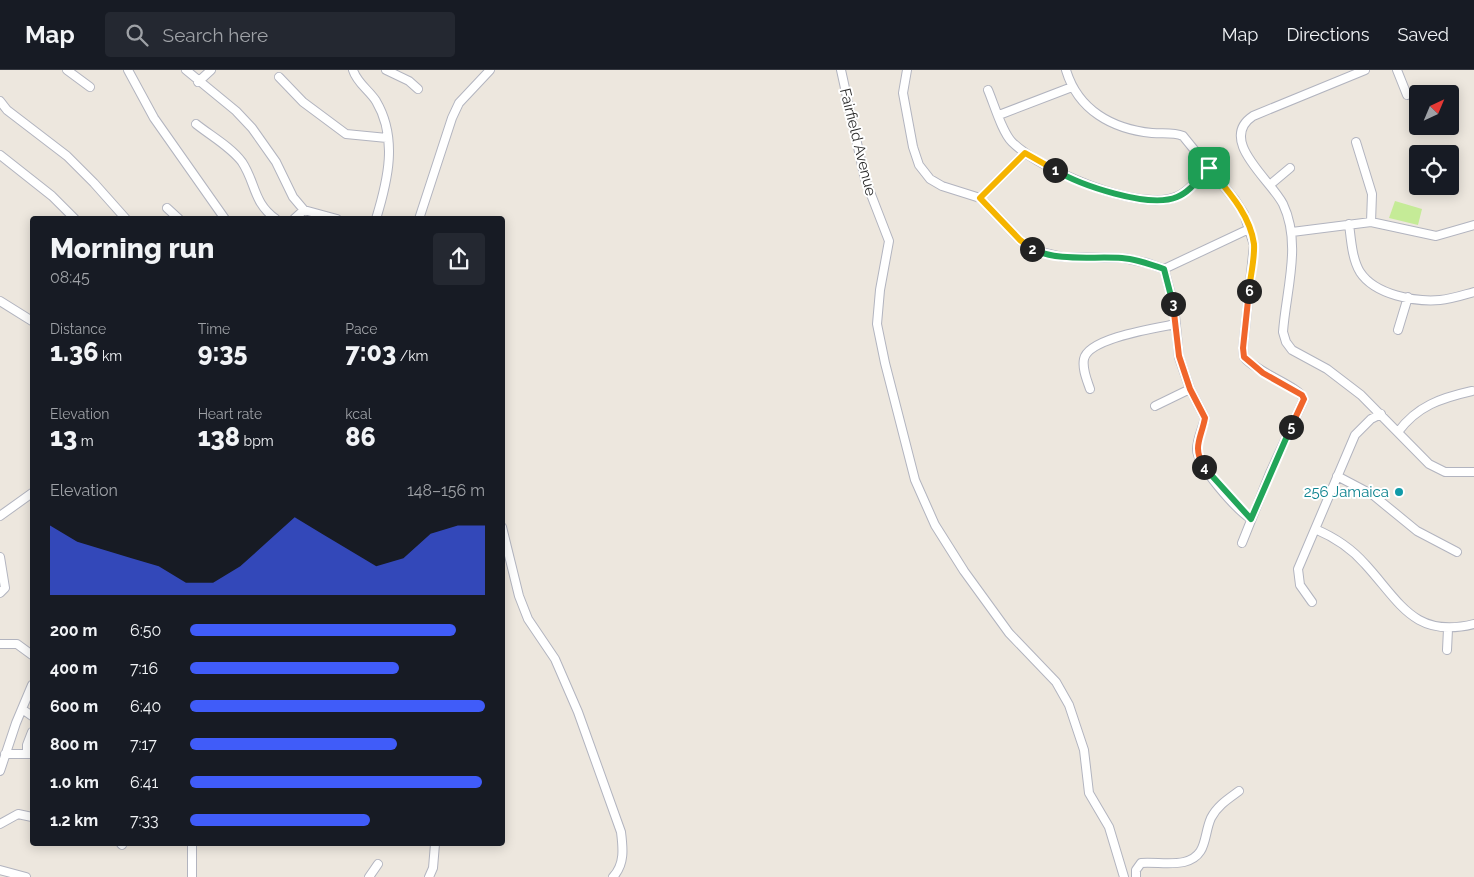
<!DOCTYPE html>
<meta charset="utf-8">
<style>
body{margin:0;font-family:Raleway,sans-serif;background:#242831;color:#f1f3f6;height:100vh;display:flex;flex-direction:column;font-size:19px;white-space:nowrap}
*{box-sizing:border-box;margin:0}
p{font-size:16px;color:#9ea1a6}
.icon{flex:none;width:28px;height:28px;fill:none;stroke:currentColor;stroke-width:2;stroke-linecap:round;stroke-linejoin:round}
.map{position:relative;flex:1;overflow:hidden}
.drawer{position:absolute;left:30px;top:146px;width:475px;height:630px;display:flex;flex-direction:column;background:#171b24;border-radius:5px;box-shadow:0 2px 12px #0003}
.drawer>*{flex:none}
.needle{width:32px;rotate:44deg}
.buttons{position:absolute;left:1409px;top:15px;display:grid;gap:10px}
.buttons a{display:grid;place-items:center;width:50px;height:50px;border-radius:5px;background:#171b24;box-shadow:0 2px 12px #0003;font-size:25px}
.pin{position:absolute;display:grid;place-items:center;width:42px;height:42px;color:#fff;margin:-21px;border-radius:10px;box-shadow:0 2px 8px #0006}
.km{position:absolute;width:25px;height:25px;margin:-12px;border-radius:50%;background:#222;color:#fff;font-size:14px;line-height:25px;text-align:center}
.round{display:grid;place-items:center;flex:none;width:52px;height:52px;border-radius:5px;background:#242831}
.summary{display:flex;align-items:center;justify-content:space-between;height:85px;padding:0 20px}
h1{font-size:28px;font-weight:800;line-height:38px}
.metrics{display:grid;grid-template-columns:repeat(3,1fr);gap:8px;height:85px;padding:5px 20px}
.metrics div{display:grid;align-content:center}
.metrics b{font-size:25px;font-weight:800}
.metrics small{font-size:14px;font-weight:400}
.metrics p{font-size:14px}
.chart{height:140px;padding:10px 20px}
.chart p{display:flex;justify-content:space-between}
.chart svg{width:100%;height:90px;margin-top:5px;fill:#405cf9;opacity:.7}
ul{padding:0 20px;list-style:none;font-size:16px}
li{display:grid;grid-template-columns:80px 60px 1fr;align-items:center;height:38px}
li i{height:12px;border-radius:6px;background:#405cf9}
header{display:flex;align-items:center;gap:30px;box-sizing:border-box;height:70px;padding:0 25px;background:#171b24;border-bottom:1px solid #363941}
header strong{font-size:24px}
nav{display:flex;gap:28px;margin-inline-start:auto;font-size:18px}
.search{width:350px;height:45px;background:#242831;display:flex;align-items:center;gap:12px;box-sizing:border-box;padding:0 18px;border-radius:5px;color:#9ea1a6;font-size:19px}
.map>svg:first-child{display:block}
</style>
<header>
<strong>Map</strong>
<div class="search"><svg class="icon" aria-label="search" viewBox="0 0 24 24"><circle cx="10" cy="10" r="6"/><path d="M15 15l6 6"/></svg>Search here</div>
<nav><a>Map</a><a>Directions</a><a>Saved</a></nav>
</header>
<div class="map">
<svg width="1474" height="807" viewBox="0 0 1474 807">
<rect width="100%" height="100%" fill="#ede7de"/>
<path fill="#c5eb97" d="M1395,131L1422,139L1418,155L1389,148Z"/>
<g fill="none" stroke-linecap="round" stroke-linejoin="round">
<defs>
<path id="minor" d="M67,0L90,17
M128,0L154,48L225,149
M186,0L236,41L252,58L276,92L293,127L304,140L337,149
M353,0C357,13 369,20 376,31C398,68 388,110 376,149
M386,0L409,11L418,19
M841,0L865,109L889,171L880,220L877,254L885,293L915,410L935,455L964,501L1009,563L1056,612L1069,635L1084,680L1089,723L1109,757L1124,807
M907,0L903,23L913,77L919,95L930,109L942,116L980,128L1020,170L1033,180L1063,187L1124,188L1147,193L1164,199
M1066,0C1078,40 1112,59 1152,63C1163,64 1173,62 1183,66L1235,130L1244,144L1254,175L1243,278L1244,287C1257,303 1299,316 1304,329L1270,403L1242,473
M1365,0L1253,46C1217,70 1271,110 1283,134C1302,174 1286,220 1283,262L1286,272L1292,280L1327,299L1361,325L1429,394L1445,402H1474
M1397,0L1407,25
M279,7L303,32L346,64L387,68
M198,12L211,0
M988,20C994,34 1002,62 1012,72C1039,99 1141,144 1178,126C1190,121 1199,107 1209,98
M0,31L7,40L67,86L94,113L126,149
M999,45L1072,17
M196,54C211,66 231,77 242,92C256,113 253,133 276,149
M1356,72L1372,124L1371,152
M0,85L52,126L75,149
M1271,114L1290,98
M980,128L1025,83
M167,138L179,149
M294,149L304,140
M419,149L452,48L459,33L490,0
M1349,154C1351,169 1352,189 1360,202C1375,225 1415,232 1440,230C1452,229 1463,225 1474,222
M1292,162L1371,152L1436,166L1474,155
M1164,199L1174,236L1179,287L1190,319L1205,348C1203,358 1197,369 1197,379C1197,396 1237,440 1251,449
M1164,199L1249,159
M0,231L32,251
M1398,260L1408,227
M1090,319C1087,310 1082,299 1084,289C1088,268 1156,258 1176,254
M1155,336L1190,319
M1398,362C1417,336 1441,328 1472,321
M1337,406L1373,425L1417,461L1457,482
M0,446L32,423
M502,457L519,526L528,549L555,589L578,642L621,762C623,778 625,794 613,807
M1315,459C1334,467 1351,478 1365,494C1400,532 1414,569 1474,554
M0,487L5,518L0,523
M1312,532L1300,515L1298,499L1355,365L1371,349L1381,344
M0,574H17L32,585
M1447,580L1448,559
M22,639L32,646
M5,684H32
M27,684V675L32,662
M0,701L16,653L32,615
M0,754L18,744L32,747
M121,774L122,775
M0,800L26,807
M192,807V774
M369,807L378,794
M429,807L433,798L435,774
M1136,807V800L1141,793C1155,792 1171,795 1184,792C1208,786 1203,766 1211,748C1217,736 1228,729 1239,721"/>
</defs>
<use href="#minor" stroke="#b2b4bf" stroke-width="10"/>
<use href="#minor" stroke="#fff" stroke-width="8"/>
</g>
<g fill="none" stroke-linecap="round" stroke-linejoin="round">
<defs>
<path id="split-1" d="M1055,100C1080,115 1149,139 1177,127C1190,122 1200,107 1209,98"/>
<path id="split-2" d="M1032,179L1020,170L980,128L1025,83L1055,100"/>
<path id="split-3" d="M1032,179C1059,192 1092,186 1122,188C1136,189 1150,194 1164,199L1173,234"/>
<path id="split-4" d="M1173,234L1179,286L1190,319L1205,348C1201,369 1192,377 1204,397"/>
<path id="split-5" d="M1204,397L1251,449L1291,357"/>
<path id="split-6" d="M1249,221L1243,278L1244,287L1263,303L1302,325L1304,329L1291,357"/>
<path id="split-7" d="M1209,98C1227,120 1250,144 1254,174C1255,189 1250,207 1249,221"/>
</defs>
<use href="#split-1" stroke="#fff" stroke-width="10"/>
<use href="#split-2" stroke="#fff" stroke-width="10"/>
<use href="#split-3" stroke="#fff" stroke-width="10"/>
<use href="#split-4" stroke="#fff" stroke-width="10"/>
<use href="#split-5" stroke="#fff" stroke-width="10"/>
<use href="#split-6" stroke="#fff" stroke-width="10"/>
<use href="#split-7" stroke="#fff" stroke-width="10"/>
<use href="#split-1" stroke="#22a559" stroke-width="6"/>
<use href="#split-2" stroke="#f5b400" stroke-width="6"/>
<use href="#split-3" stroke="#22a559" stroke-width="6"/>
<use href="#split-4" stroke="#f0652b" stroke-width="6"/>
<use href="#split-5" stroke="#22a559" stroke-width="6"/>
<use href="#split-6" stroke="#f0652b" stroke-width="6"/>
<use href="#split-7" stroke="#f5b400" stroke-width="6"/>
</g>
<circle fill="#0f9aa8" stroke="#fff" stroke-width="2" cx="1399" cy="422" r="5"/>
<g text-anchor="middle" stroke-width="4" stroke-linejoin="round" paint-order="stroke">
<g font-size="15" fill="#2c2c2c" stroke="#fff">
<text transform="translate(858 72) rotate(76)" y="5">Fairfield Avenue</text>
</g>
<g font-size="15" fill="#0d838f" stroke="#fff" text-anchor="end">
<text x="1389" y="427">256 Jamaica</text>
</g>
</g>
</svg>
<div class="buttons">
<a><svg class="needle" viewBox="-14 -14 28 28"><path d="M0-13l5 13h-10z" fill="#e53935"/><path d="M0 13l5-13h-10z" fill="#9ea1a6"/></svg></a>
<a><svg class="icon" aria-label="locate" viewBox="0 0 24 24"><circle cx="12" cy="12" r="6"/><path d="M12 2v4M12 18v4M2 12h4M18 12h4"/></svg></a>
</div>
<div class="pin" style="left:1209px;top:98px;background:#1e9e55"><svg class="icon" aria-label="arrive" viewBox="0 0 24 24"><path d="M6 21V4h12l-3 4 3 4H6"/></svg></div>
<b class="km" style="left:1055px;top:100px">1</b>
<b class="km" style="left:1032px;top:179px">2</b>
<b class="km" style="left:1173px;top:234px">3</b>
<b class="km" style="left:1204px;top:397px">4</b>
<b class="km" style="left:1291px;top:357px">5</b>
<b class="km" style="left:1249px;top:221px">6</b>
<section class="drawer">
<div class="summary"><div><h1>Morning run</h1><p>08:45</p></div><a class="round"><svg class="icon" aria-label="share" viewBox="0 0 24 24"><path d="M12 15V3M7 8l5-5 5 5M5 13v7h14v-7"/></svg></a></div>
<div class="metrics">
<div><p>Distance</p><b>1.36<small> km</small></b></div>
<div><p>Time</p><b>9:35</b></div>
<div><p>Pace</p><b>7:03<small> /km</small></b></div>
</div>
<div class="metrics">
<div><p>Elevation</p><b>13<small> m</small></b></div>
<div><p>Heart rate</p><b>138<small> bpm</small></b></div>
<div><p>kcal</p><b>86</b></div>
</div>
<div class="chart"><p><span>Elevation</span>148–156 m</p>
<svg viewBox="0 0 160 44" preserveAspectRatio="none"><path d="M0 44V10L10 18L20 22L30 26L40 30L50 38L60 38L70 30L80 18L90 6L100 14L110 22L120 30L130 26L140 14L150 10L160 10V44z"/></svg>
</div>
<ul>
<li><b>200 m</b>6:50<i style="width:90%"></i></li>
<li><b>400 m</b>7:16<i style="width:71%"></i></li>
<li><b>600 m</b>6:40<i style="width:100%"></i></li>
<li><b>800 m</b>7:17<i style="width:70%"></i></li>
<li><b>1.0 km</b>6:41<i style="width:99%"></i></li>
<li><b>1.2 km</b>7:33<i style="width:61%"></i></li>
</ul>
</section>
</div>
